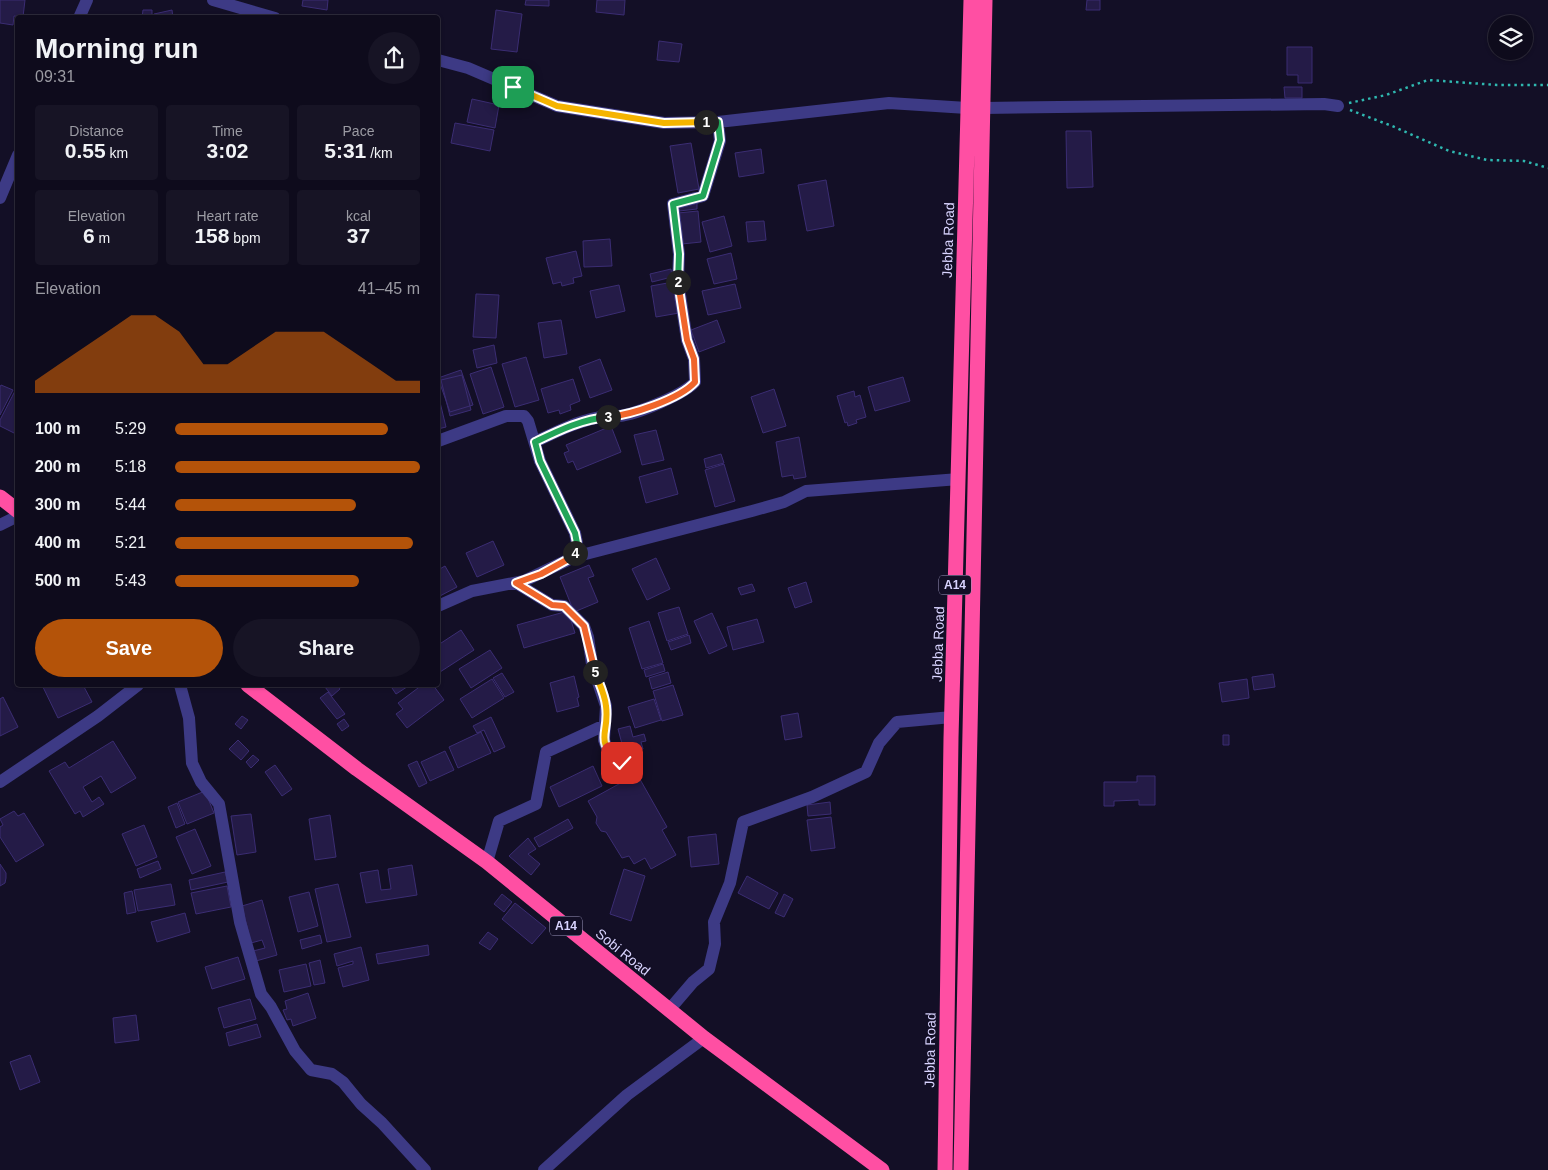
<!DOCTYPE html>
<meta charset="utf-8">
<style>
body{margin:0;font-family:Helvetica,sans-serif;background:#171425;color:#f1f3f6;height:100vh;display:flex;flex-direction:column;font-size:19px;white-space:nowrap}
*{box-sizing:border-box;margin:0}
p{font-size:16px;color:#9b9ba3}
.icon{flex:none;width:28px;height:28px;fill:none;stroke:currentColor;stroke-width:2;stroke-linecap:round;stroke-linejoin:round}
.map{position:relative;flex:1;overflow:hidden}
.side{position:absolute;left:15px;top:15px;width:425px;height:672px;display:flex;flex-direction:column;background:#0e0b1c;border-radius:5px;box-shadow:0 1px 4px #0004,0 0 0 1px #2e2b3b}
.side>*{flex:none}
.controls{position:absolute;left:1488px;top:15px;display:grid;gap:10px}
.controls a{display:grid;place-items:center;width:45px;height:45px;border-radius:50%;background:#0e0b1c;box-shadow:0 1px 4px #0004,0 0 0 1px #2e2b3b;font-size:25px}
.pin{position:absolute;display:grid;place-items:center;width:42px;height:42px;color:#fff;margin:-21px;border-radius:10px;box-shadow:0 2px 8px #0006}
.km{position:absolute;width:25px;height:25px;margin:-12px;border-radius:50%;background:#222;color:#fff;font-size:14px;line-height:25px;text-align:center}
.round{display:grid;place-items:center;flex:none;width:52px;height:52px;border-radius:26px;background:#171425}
.headline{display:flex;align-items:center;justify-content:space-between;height:85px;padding:0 20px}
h1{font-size:28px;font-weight:600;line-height:38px}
.figures{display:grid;grid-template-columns:repeat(3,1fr);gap:8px;height:85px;padding:5px 20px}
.figures div{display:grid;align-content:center;border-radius:5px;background:#171425;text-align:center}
.figures b{font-size:21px;font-weight:600}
.figures small{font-size:14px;font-weight:400}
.figures p{font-size:14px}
.chart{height:140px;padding:10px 20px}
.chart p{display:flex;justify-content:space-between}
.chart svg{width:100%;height:90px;margin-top:5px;fill:#b45309;opacity:.7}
.button{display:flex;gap:10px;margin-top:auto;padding:10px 20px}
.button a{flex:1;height:58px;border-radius:30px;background:#b45309;color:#fff;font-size:20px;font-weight:600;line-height:58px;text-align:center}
.button a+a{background:#171425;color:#f1f3f6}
ul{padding:0 20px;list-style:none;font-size:16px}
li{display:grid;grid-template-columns:80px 60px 1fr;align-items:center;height:38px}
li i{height:12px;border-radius:6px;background:#b45309}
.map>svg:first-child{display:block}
</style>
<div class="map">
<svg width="1548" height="1170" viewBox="0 0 1548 1170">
<rect width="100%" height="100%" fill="#130f26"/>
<path fill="#241b47" stroke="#3b2d73" d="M0,0H25L23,17L14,16L13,25L0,23Z
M303,0H328L327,10L302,6Z
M526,0H549V6L525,5Z
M597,0H625L624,15L596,12Z
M1087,0H1100V10H1086Z
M143,10H152V18H142Z
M172,10L173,18H154V14Z
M496,10L522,14L517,52L491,49Z
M659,41L682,44L679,62L657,60Z
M1287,47H1312V83H1298V75H1287Z
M1284,87H1302V98H1285Z
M472,99L499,105L495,128L467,122Z
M455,123L494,130L490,151L451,143Z
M1066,131H1091L1093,187L1067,188Z
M691,143L699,189L678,193L670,146Z
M761,149L764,173L739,177L735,153Z
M826,180L834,226L807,231L798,185Z
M697,201V209L679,211L678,203Z
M698,211L701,242L682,244L678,213Z
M724,216L732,246L710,252L702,222Z
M764,221L766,240L748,242L746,222Z
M610,239L612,266L584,267L583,241Z
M576,251L582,276L573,278L574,283L562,286L561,282L553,284L546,258Z
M731,253L737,279L714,284L707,259Z
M671,269L672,277L652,282L650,274Z
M673,282L679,313L656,317L651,286Z
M735,284L741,308L708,315L702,291Z
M619,285L625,311L596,318L590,291Z
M476,294L499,295L496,338L473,337Z
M561,320L567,354L544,358L538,323Z
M717,320L725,342L699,352L691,330Z
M494,345L497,363L477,368L473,350Z
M526,357L539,400L515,407L502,364Z
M600,359L612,390L590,398L579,367Z
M491,367L504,407L483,414L470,374Z
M461,370L473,405L450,412L438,378Z
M462,375L471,410L450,416L441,380Z
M903,377L910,401L875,411L868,387Z
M573,379L580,401L570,405L571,410L560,414L559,410L548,413L541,389Z
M1,385L13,390L0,415V387Z
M774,389L786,426L763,433L751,397Z
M15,391L18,393V435L0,426V420Z
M854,391L855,397L860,395L866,417L856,420L857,423L848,426L847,422L845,423L837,396Z
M438,398H439L446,427L438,429Z
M611,426L621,452L577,470L573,461L568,463L564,453L569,451L566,445Z
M656,430L664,460L642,465L634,435Z
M799,437L806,477L794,479L793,475L782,477L776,442Z
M721,454L724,463L706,468L704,459Z
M724,464L735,501L715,507L705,470Z
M671,468L678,494L646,503L639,477Z
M493,541L504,565L477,577L466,553Z
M656,558L670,589L647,600L632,569Z
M589,565L594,576L588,578L598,602L574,612L560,577Z
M445,566L457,587L438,597V570Z
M806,582L812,602L795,608L788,588Z
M752,584L755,591L741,595L738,588Z
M679,607L688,634L667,641L658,613Z
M568,611L575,633L524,648L517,625Z
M712,613L727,646L709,654L694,621Z
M757,619L764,642L733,650L727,627Z
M649,621L663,663L642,669L629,628Z
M461,630L474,650L440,672L438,668V645Z
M689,635L691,643L671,650L668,642Z
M490,650L502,668L471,688L459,669Z
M663,664L665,671L646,677L644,670Z
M668,672L671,683L652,689L649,678Z
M502,673L514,692L505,697L493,678Z
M1273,674L1275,687L1254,690L1252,677Z
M574,676L579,697L577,698L579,706L557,712L550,683Z
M492,679L504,698L472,718L460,699Z
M1247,679L1249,698L1222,702L1219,683Z
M42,685H83L92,702L58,718Z
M327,685H337L340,689L332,696L325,687Z
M390,685H410L396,694Z
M422,685H433L444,700L407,728L396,714L403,709L398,703Z
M673,685L683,715L662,721L653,691Z
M328,692L345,714L337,719L320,698Z
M3,697L18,727L0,736V699Z
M654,699L661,720L635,728L628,707Z
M798,713L802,737L785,740L781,716Z
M242,716L248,720L241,729L235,724Z
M491,717L505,747L494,752L484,730L477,733L473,726Z
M344,719L349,726L342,731L337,724Z
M630,726L633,737L644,734L646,741L641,742L643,749L625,755L618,729Z
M481,732L491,753L458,768L449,747Z
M1223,735H1229V745H1223Z
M238,740L249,751L241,760L229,749Z
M113,741L136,778L111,793L101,776L83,787L92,802L99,797L104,804L83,817L80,811L75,814L49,771L65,762L69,768Z
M445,751L454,770L430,781L421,762Z
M253,755L259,760L251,768L246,762Z
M417,761L427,783L419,787L408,765Z
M275,765L292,789L282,796L265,772Z
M593,766L602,786L559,807L550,787Z
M637,774L667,827L662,830L676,855L651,869L645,858L634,864L629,856L622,858L606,832L601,831L596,823L597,817L588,801Z
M1137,776H1155V805H1139V800L1114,801V806H1104V782H1137Z
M205,791L214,813L187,824L178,802Z
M830,802L831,814L808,816L807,805Z
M177,803L185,824L176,828L168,807Z
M14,811L18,816L24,813L44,845L16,862L0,837V827L3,825L0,819Z
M251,814L256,852L237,855L231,816Z
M330,815L336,857L315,860L309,819Z
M831,817L835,848L811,851L807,820Z
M568,819L573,828L539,847L534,838Z
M144,825L157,857L136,866L122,834Z
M195,829L211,866L192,874L176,837Z
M716,834L719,864L691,867L688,837Z
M528,838L536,849L528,854L540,864L531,875L509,856Z
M158,861L161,869L140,878L137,869Z
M0,864L6,873V878L5,883L0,886Z
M412,865L417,895L366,903L360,873L378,870L381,890L391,889L388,869Z
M624,869L645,876L631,921L610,914Z
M225,872L228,882L191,890L189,880Z
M747,876L778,893L769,909L738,893Z
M171,884L175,905L138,911L134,890Z
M338,884L351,937L327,942L315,889Z
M227,886L231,907L196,914L191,893Z
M132,891L136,912L127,914L124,893Z
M309,892L318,926L298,932L289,897Z
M502,894L512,902L504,912L494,904Z
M784,894L793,899L784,917L775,913Z
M262,900L277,955L256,961L253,951L265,948L262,940L251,943L242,906Z
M515,903L546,928L532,944L502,919Z
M185,913L190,932L157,942L151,922Z
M488,932L498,939L490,950L479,943Z
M320,935L322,943L302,949L300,940Z
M428,945L429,955L378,964L376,954Z
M361,947L369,980L343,987L338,968L353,964V961L337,966L334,954Z
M238,957L245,979L212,989L205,967Z
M320,960L325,983L314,985L309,963Z
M306,964L311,986L284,992L279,970Z
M308,993L316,1018L293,1026L291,1019L287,1020L283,1010L287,1009L285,1001Z
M250,999L256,1019L224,1028L218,1008Z
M136,1015L139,1040L115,1043L113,1018Z
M257,1024L261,1037L229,1046L226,1033Z
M30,1055L40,1082L20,1090L10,1062Z"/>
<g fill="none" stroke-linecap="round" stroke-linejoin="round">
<path stroke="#2fb8b0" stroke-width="2.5" stroke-dasharray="2.5 4" stroke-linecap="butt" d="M1349,103L1386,95L1428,80L1497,85H1548
M1350,110L1392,126L1449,151L1487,160L1524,161L1548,168"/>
<path stroke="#3d3a85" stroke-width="12" d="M213,0L275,18
M79,18L87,0
M438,60L468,68L557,106L664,123L718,122L889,103L967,108
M983,108L1324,104L1338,106
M0,198L18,155
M438,441L506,416H524L528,421L540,461L575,533L577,543L574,557
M535,442C554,433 575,422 596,418C603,416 611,417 619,416C637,414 683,395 695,382L694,359L687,340L678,282L679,254L673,204L703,196L720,141L718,122
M0,525L18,516
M516,583L552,605L564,606L584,626L588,637L592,664L606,706L604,740L608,751L626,766
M438,606L472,591L524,581L574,557L752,511L784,502L806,491L959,479
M180,685L189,718L192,763L201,782L219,804L240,922L261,994L271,1007L295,1051L311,1070L332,1074L343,1082L361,1104L382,1123L425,1170
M0,782L98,716L138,685
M487,862L499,821L536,804L546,752L605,725
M669,1010L693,982L709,969L715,944L714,922L730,883L743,822L812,797L866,772L879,743L897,722L952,717
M544,1170L627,1095L704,1038"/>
<path stroke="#ff4fa3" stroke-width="15" d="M0,497L18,511
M248,685L357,769L487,862L704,1038L882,1170
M945,1170L951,738L971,0
M961,1170L985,0"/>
</g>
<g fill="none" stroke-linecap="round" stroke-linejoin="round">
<defs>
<path id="split-1" d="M513,87L557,106L664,123L706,122"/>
<path id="split-2" d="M678,282L679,254L673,204L703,196L720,140L718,122H706"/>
<path id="split-3" d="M608,417C631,415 680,399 695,382L694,359L687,340L678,282"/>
<path id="split-4" d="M575,553L577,543L575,533L540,461L535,442C558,431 582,419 608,417"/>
<path id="split-5" d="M575,553L574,556L541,574L516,583L552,605L564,606L584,626L595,672"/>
<path id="split-6" d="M595,672C599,683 605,695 606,706C610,736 592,739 622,763"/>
</defs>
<use href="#split-1" stroke="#fff" stroke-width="10"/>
<use href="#split-2" stroke="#fff" stroke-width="10"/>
<use href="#split-3" stroke="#fff" stroke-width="10"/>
<use href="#split-4" stroke="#fff" stroke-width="10"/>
<use href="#split-5" stroke="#fff" stroke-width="10"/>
<use href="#split-6" stroke="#fff" stroke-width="10"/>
<use href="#split-1" stroke="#f5b400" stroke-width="6"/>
<use href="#split-2" stroke="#22a559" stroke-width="6"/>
<use href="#split-3" stroke="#f0652b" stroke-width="6"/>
<use href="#split-4" stroke="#22a559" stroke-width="6"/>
<use href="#split-5" stroke="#f0652b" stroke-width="6"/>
<use href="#split-6" stroke="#f5b400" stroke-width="6"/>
</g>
<g text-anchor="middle" stroke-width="4" stroke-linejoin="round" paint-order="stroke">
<g fill="#130f26" stroke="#9e99be" stroke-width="1">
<rect x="939" y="575.5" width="32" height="19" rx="4"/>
<rect x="550" y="916.5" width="32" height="19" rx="4"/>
</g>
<g font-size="12" font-weight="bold" fill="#d9d4ff">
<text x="955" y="589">A14</text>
<text x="566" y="930">A14</text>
</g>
<g font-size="14" fill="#d9d4ff" stroke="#130f26">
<text transform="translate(948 240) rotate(-88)" y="5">Jebba Road</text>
<text transform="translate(938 644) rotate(-88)" y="5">Jebba Road</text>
<text transform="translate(623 952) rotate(39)" y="5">Sobi Road</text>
<text transform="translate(930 1050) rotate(-89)" y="5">Jebba Road</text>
</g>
</g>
</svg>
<div class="controls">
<a><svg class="icon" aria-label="layers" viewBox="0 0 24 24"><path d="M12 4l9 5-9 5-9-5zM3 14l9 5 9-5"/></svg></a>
</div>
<div class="pin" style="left:513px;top:87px;background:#1e9e55"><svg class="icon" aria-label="arrive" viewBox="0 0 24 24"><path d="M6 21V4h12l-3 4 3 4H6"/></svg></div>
<div class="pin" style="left:622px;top:763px;background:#d93025"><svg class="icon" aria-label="check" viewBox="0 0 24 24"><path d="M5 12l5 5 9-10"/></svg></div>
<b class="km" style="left:706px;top:122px">1</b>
<b class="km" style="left:678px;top:282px">2</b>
<b class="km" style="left:608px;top:417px">3</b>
<b class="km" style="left:575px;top:553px">4</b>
<b class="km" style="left:595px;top:672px">5</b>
<section class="side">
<div class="headline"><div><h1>Morning run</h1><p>09:31</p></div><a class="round"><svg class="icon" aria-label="share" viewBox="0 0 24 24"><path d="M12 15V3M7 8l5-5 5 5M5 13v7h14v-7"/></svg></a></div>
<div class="figures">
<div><p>Distance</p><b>0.55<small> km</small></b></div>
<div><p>Time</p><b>3:02</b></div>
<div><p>Pace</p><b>5:31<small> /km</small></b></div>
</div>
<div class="figures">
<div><p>Elevation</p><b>6<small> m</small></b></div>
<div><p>Heart rate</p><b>158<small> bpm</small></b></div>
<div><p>kcal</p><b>37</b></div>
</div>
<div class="chart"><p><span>Elevation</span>41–45 m</p>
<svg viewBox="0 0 160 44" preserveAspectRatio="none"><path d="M0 44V38L10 30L20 22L30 14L40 6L50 6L60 14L70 30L80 30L90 22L100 14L110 14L120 14L130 22L140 30L150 38L160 38V44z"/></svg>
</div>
<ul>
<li><b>100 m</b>5:29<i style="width:87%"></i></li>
<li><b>200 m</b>5:18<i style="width:100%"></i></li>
<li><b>300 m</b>5:44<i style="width:74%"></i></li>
<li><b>400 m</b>5:21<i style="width:97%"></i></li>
<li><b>500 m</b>5:43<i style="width:75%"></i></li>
</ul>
<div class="button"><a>Save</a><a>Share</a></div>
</section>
</div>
